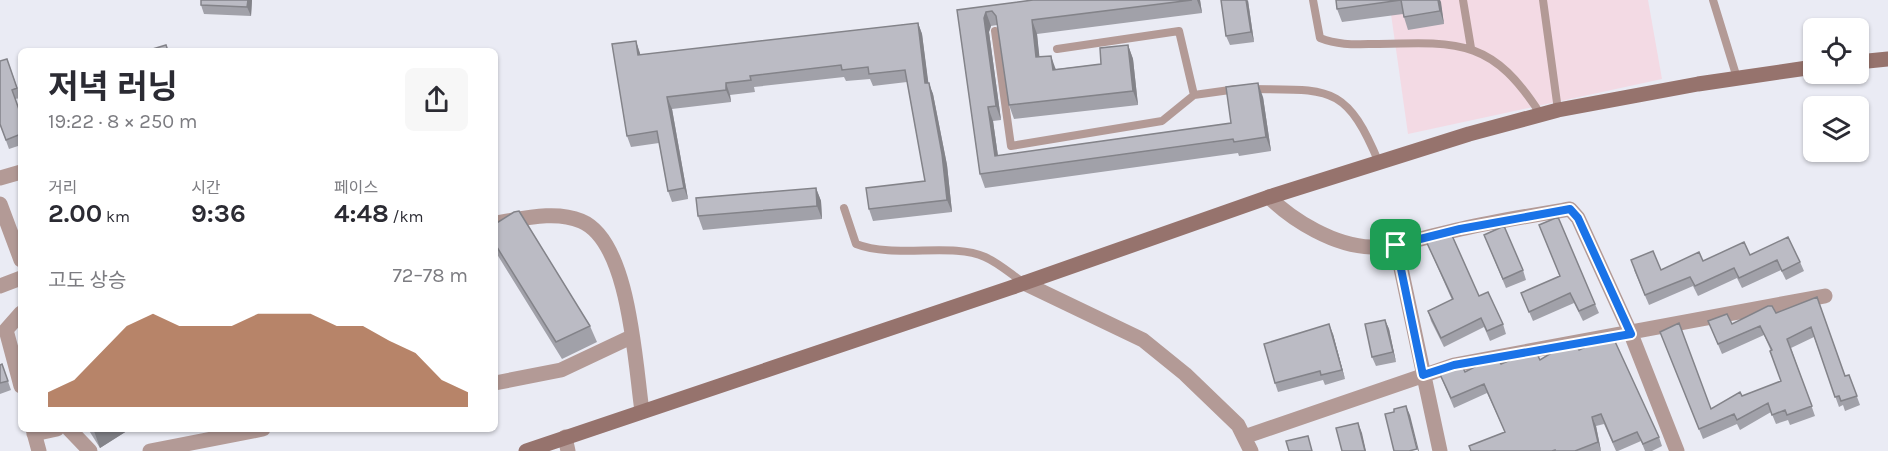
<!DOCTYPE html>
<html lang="ko">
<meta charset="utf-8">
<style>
body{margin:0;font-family:Karla,"Noto Sans KR",sans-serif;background:#f7f7f7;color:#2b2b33;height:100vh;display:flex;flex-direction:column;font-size:22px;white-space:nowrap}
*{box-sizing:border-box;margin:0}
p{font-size:20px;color:#7c7c81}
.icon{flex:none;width:33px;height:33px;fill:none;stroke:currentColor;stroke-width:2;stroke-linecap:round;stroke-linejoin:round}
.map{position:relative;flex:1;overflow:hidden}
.drawer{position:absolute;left:18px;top:48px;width:480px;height:384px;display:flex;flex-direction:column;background:#fff;border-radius:9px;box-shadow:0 2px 4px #0004}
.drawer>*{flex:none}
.tools{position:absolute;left:1803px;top:18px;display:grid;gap:12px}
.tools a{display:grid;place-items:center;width:66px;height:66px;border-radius:9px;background:#fff;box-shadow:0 2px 4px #0004;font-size:30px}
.pin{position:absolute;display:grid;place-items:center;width:51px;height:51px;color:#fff;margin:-26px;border-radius:12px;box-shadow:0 3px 9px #0006}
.round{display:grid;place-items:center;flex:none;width:63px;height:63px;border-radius:9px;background:#f7f7f7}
.overview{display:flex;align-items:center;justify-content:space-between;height:102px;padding:0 30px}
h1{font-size:33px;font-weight:700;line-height:45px}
.figures{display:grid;grid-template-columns:repeat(3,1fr);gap:9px;height:102px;padding:6px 30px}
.figures div{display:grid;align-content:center}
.figures b{font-size:26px;font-weight:700}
.figures small{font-size:16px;font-weight:400}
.figures p{font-size:16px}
.chart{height:168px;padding:12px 30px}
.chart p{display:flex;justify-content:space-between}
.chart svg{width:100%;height:108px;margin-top:6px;fill:#99512b;opacity:.7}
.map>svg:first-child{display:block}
</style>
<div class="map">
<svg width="1888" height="451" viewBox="0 0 1888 451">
<rect width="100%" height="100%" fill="#eaebf4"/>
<path fill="#f3dae4" d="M1389,0H1648L1662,79L1408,134Z"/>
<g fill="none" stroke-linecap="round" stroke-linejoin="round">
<path stroke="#b39a96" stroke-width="8" d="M1313,0L1320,38C1340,46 1358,44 1379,44C1462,41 1494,41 1541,115
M1463,0L1471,48
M1543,0L1558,110
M1713,0L1737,78
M995,31L1011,146L1162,121L1194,95L1237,89
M1057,49L1179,31L1194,95
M1250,89C1329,90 1346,83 1379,163
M844,208L856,244C895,259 952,242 985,257C999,263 1012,275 1024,283"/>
<path stroke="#b39a96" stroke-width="15" d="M0,178L21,172
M1269,197C1293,221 1335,246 1371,247C1401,247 1431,235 1461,229C1497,221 1534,215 1570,209L1578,218L1631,334L1677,451
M0,204L21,260
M495,223C522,219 555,210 581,221C630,241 635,364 642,411
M1396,245L1440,451
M1024,283L1143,340L1185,374L1238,425L1251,451
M0,286L21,278
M21,313L6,330L21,386
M495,383L561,370L631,337
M33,429L39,451
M69,429L90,451
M34,434L57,429
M565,437L568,451
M1244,437L1454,365L1825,296
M150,451L263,429"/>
<path stroke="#96736d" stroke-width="15" d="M1858,62L1888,59
M526,451L1010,288L1269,197L1469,134L1558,110L1698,84L1814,67"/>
</g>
<path fill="#a1a1a9" d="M201,0H252L251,16L204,14L201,5Z
M1033,0H1200L1202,13L1037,34L1039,57L1056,69L1101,64L1128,45L1133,59L1138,105L1014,119L1009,105L998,26L997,25L991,26L989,32L1001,120L993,121L998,156L1231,123L1263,97L1271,151L1239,156L1238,153L985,188L980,174L957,10Z
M1221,0H1248L1254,42L1230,45L1226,36Z
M1336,0H1440L1444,24L1408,30L1403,14L1342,22L1337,9Z
M918,23L922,34L928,83L933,94L947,165L952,212L873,221L869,209L925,181L907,82L873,86L870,79L846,81L844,77L754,87L755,92L730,95L731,102L672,109L688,199L672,202L668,191L659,143L631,147L627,136L636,41L640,55Z
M7,59L21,98L15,99L21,115V145L9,149L0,124Z
M816,188L821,201L822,219L703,230L698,216Z
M495,224L590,326L597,342L562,359L495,251Z
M1539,225L1595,304L1599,313L1583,321L1574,303L1533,321L1521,293L1560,276Z
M1484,235L1523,270L1526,280L1506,288Z
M1426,241L1479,296L1503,324L1506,334L1490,341L1484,327L1444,347L1431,321L1428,311L1452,300Z
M1750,255L1800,262L1804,271L1786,280L1781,270L1742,288L1737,278L1698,296L1693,286L1649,305L1634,270H1661L1703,261Z
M1817,297L1845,376L1849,375L1860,405L1845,411L1843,405L1839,407L1814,337L1791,348L1815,416L1790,425L1788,420L1776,424L1771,412L1740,430L1737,424L1703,439L1660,332L1711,409L1781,381L1771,351L1764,335L1722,354L1708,321L1732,324L1776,313Z
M1385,320L1389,329L1396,362L1376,366L1372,357Z
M1333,334L1345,379L1325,385L1323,380L1278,392L1275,383Z
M1579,350L1659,437L1662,446L1652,451H1645L1641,441L1618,451H1616L1604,424L1596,426L1601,451H1470L1505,432L1487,393L1454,408L1438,370L1465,372L1501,364L1540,360Z
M2,364L11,390L0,394V365Z
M88,429H130L100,448Z"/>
<path fill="#838389" d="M248,0H252L251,16L247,7Z
M1197,0H1200L1202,13Z
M1246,0L1248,1L1254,42L1251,32Z
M1438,0H1440L1441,2L1444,24L1440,11Z
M986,12L991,26L989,32L1001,120L996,106L984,18Z
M1032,20L1037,34L1041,71L1036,57Z
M918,23L922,34L930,95L925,83Z
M636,41L640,53L642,67L638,55Z
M1128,45L1133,59L1138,105L1133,91Z
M1051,56L1056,70H1053Z
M726,83L730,95L731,102L726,90Z
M929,83L933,94L947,165L952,212L947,200Z
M1258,83L1263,97L1271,151L1266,137Z
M667,97L672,109L688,199L684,188Z
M988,107L993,121L1000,170L995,156Z
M816,188L821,201L822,219L817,206Z
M1385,320L1389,329L1396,362L1393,352Z
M1329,324L1333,334L1345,379L1342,370Z
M1406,406L1410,415L1419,451H1418Z
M1592,417L1596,426L1601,451L1598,442Z
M1358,423L1362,433L1366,451H1365Z
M97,429H130L100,448L94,431Z"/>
<path fill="#bbbbc4" stroke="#838389" stroke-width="1.5" d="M201,0H248L247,7L201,5Z
M1033,0H1192L1032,20L1036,57L1051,56L1053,70L1101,64L1100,48L1128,45L1133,91L1009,105L996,16L992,11L986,12L984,18L996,106L988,107L995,156L1231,123L1226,87L1258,83L1266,137L1234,142L1233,139L980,174L957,10Z
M1221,0H1246L1251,32L1226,36Z
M1336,0H1438L1440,11L1404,17L1401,0L1337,9Z
M918,23L925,83H929L942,154L947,200L869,209L866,188L925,181L905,70L869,74L868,67L842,70L841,65L750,76L751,80L726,83V90L667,97L684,188L668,191L657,131L627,136L612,44L636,41L638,55Z
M166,45L168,51H146Z
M7,59L17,88L12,90L21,115V134L6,140L0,124V61Z
M816,188L817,206L698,216L696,198Z
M519,211L590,326L556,342L495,244V224L514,212Z
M1558,217L1595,304L1579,311L1570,293L1529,312L1521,293L1560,276L1539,225Z
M1504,226L1523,270L1503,279L1484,235Z
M1450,231L1479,296L1488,292L1503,324L1487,331L1481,318L1441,338L1428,311L1453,299L1426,241Z
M1788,237L1800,262L1782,271L1777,260L1739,278L1734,268L1695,286L1690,277L1645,295L1631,260L1653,251L1661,270L1699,252L1703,261L1744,242L1750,255Z
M1817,297L1845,376L1849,375L1857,396L1841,401L1839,396L1835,397L1811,327L1787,339L1812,406L1787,415L1785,410L1772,415L1768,403L1737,420L1734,414L1699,429L1660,332L1679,323L1711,409L1740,392L1742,396L1781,381L1770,351L1772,350L1760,326L1718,344L1708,321L1727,314L1732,324L1768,306H1772L1776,313Z
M1385,320L1393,352L1372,357L1365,324Z
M1329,324L1342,370L1321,375L1320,371L1275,383L1264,344Z
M1612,335L1659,437L1643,444L1637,432L1613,442L1601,414L1592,417L1598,442L1575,451H1555V450L1552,451H1471L1469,446L1505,432L1484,384L1451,398L1438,370L1461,364L1465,372L1494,357H1497L1501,364L1535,350L1540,360L1566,344L1574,342L1579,350Z
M2,364L8,381L0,383V365Z
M1406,406L1417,449L1409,451H1394L1385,414L1394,412V409Z
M1358,423L1365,451H1342L1336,428Z
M1308,436L1312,451H1289L1286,441Z"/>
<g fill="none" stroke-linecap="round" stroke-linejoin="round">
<defs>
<path id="route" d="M1570,209L1578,218L1631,334L1454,365L1423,375L1396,245L1460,229Z"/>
</defs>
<use href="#route" stroke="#fff" stroke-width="12"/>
<use href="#route" stroke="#1a73e8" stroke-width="8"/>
</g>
</svg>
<div class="tools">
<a><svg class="icon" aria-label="locate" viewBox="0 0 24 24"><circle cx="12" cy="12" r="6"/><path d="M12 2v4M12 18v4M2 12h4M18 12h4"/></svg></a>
<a><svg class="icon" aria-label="layers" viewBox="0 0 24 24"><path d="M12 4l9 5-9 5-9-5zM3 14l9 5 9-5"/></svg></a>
</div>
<div class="pin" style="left:1396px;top:245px;background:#1e9e55"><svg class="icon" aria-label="arrive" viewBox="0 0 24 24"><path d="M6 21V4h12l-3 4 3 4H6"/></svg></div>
<section class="drawer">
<div class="overview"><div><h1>저녁 러닝</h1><p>19:22 · 8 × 250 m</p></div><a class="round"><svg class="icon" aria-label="share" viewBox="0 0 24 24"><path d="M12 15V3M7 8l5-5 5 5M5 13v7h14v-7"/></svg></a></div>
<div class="figures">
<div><p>거리</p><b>2.00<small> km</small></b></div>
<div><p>시간</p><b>9:36</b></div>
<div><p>페이스</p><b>4:48<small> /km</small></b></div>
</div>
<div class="chart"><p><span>고도 상승</span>72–78 m</p>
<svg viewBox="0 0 160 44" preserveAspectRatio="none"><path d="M0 44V38L10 33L20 22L30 11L40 6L50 11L60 11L70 11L80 6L90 6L100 6L110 11L120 11L130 17L140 22L150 33L160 38V44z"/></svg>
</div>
</section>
</div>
